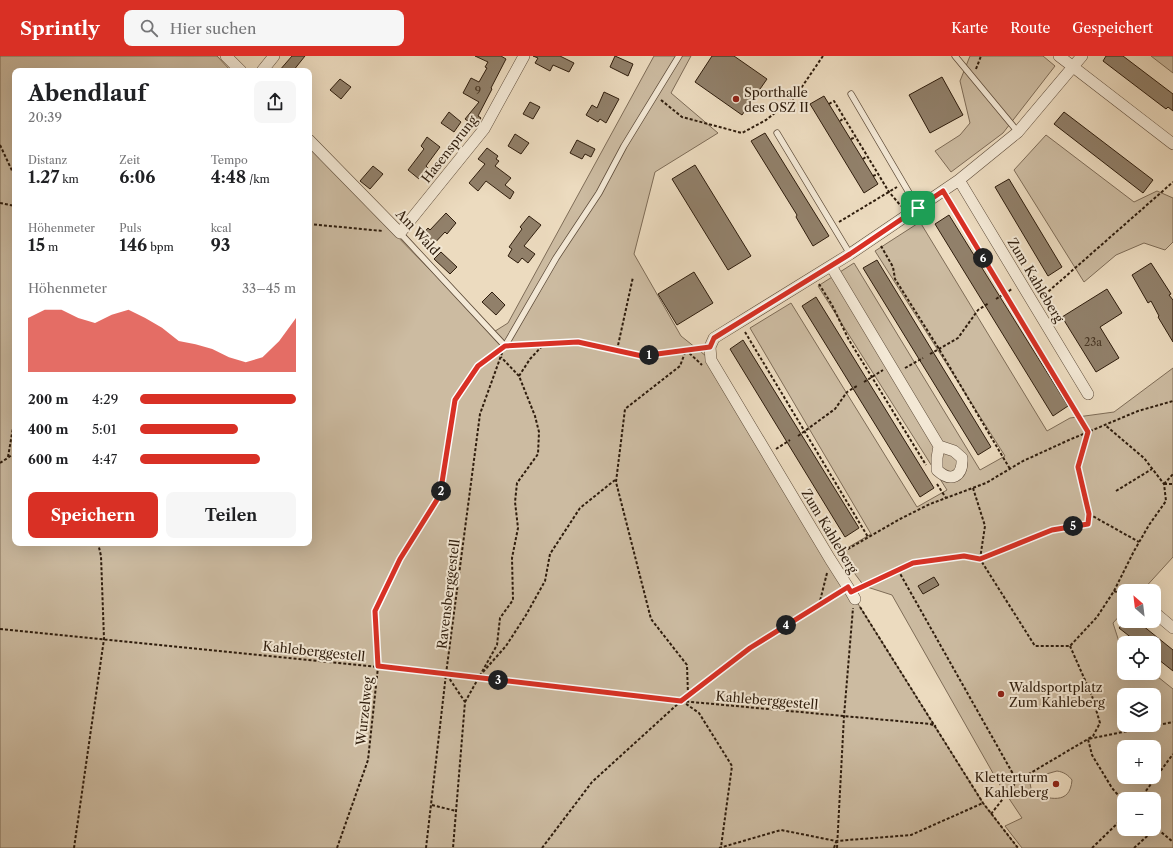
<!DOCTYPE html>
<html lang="de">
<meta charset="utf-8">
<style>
body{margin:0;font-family:"Libre Caslon Text",serif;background:#f6f6f6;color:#202124;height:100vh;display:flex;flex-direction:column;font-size:15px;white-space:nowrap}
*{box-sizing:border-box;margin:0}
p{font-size:13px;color:#757577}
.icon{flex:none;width:22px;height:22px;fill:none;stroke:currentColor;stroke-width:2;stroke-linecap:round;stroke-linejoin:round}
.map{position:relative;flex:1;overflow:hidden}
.details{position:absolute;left:12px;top:12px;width:300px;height:478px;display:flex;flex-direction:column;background:#fff;border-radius:8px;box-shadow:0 4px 16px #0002}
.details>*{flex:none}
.needle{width:26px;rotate:332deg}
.tools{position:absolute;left:1117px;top:528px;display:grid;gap:8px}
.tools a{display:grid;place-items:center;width:44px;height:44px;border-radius:8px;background:#fff;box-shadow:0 4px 16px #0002;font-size:20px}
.pin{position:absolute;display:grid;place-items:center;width:34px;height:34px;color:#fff;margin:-17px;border-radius:8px;box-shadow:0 2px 6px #0006}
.km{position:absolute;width:20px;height:20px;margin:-10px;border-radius:50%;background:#222;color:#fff;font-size:11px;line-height:20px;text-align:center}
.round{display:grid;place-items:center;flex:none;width:42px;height:42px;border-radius:8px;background:#f6f6f6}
.head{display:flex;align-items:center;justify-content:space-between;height:68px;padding:0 16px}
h1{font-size:22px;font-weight:700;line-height:30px}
.figures{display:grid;grid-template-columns:repeat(3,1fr);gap:6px;height:68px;padding:4px 16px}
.figures div{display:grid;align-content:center}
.figures b{font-size:17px;font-weight:700}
.figures small{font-size:11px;font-weight:400}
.figures p{font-size:11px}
.chart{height:112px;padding:8px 16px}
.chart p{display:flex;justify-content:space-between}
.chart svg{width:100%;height:72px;margin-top:4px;fill:#d93025;opacity:.7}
.button{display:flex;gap:8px;margin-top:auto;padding:8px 16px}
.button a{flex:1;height:46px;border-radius:8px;background:#d93025;color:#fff;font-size:16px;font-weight:700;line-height:46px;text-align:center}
.button a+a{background:#f6f6f6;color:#202124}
ul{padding:0 16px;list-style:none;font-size:13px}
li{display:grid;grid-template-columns:64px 48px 1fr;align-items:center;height:30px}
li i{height:10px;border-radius:5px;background:#d93025}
header{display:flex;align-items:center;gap:24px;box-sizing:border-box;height:56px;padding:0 20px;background:#d93025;color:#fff}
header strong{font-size:19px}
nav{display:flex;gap:22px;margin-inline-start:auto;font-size:14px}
.search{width:280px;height:36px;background:#f6f6f6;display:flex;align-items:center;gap:10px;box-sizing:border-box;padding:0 14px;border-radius:8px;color:#757577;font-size:15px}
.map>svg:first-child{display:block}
</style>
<header>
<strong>Sprintly</strong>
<div class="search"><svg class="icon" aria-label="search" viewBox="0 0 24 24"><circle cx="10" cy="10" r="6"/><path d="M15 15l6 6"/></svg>Hier suchen</div>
<nav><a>Karte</a><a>Route</a><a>Gespeichert</a></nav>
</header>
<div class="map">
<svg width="1173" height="792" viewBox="0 0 1173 792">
<rect width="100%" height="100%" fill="#ecdbbf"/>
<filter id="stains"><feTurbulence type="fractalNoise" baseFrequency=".005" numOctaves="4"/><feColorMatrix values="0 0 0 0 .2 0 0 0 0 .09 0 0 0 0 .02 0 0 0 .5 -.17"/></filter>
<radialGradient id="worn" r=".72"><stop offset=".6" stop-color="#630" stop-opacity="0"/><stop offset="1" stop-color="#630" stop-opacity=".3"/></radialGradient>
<path fill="#ccbba1" stroke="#7e6c57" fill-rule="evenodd" d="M0,0H217L231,15H15V487H309V92L386,169L492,277L508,267L654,0H691L671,37L718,77L655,116L634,198L681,280L711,304L855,543L983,747L1018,792H0Z
M970,0H1043L1055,10L1003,77L951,116L935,95L960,79L970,67L960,25Z
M1151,0H1173V17Z
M1046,79L1134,146L1157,135L1173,142V186L1165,194L1144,187L1116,199L1084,226L1014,114Z
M920,166L1047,375L1070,362L1114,356L1173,312V501L1142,535H1124V555L1113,567L1121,592L1124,594V617H1153L1173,633V792H1022L1005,770L1022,762L998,726L892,539L864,530L849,510L842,495L871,478L750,272L791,247L917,451L947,434L818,230L854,207L980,414L1005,400L875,195ZM1124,639H1154V669H1124ZM1124,691H1154V721H1124ZM1057,715C1064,716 1068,719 1072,724C1070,750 1049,742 1032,738L1030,727L1039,720ZM1124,743H1154V773H1124Z"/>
<path fill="#91806a" stroke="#2f1d0d" d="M292,0H305L293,15H279Z
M475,0H501L506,3L491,32L492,33L478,60L481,62L475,70L465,63L479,46L463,37L471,22L479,26L487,12L485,11L488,6Z
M533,0H560L574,7L569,16L553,9L550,15L535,7L538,2Z
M615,0L633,8L628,20L610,11Z
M712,0H734L767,23L742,59L695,26Z
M1106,0H1123L1173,38V55L1168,51L1166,53L1103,5Z
M942,21L963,59L930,77L909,39Z
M340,23L351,31L341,43L330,34Z
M604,36L619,43L606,67L600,63L598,66L586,59L592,49L597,52Z
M824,40L878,128L864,137L810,48Z
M530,46L540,51L533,63L523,58Z
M449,56L461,66L454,76L441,67Z
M1064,56L1153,124L1143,137L1054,68Z
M765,77L829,180L813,190L796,161L797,159L751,85Z
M515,78L529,87L521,98L508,90Z
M427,81L440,91L426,110L428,112L419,123L408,114L424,93L421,90Z
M577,84L595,93L591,101L585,98L582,103L570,97Z
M487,92L498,100L496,103L499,105L495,110L511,122L505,129L514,136L510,143L486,125L478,135L469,127L485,108L478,103Z
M695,109L751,200L728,214L672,123Z
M373,110L383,118L370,133L360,125Z
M1009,123L1062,211L1048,220L995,131Z
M446,157L456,167L447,178L445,176L430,192L419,182L428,172L430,174Z
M949,159L1068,350L1053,360L935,168Z
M529,160L541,169L524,190L535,198L528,207L522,202L518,207L508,200L512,193L509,191L522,173L520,171Z
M441,196L457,211L450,218L434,203Z
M877,204L991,391L978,399L863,212Z
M1151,207L1171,238L1169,239L1173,244V286L1158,261L1159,260L1151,245L1148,247L1132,219Z
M694,216L713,247L677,269L658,238Z
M1107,233L1122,257L1100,271L1119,302L1096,316L1062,261Z
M492,236L505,249L496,259L482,246Z
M816,241L934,432L920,441L802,250Z
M743,284L859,472L845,481L730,293Z
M934,521L939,529L923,538L918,530Z
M1125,565H1137L1173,594V615L1154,600V587H1138L1119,572Z"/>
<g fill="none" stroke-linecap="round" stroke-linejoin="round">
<defs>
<path id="lane" d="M955,0L1018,76
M851,38L918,152
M777,77L850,198
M400,177L505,290L556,202L599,137L624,90L679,0"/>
<path id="street" d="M226,0L241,15
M1059,0L1173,88
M262,15L274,0
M309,84L400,177L484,73L524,0
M959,124L1088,338
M831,210L939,390L954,395L962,402C963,421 951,427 937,414V402L939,390
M855,543L851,536L830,503L711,304L710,291L714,282L850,198L959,124L1018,76L1082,0
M1154,556L1173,572"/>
</defs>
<use href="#lane" stroke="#5e4c3a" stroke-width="7"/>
<use href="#street" stroke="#5e4c3a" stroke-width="12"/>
<path stroke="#2f1d0d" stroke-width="2" stroke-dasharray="3 2" stroke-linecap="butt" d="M976,13L981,0
M661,44L682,61L742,77L766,64L795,41L823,0
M829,48L834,45L889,136L901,150
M840,65L844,62
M851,83L856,81
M0,89L15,121
M863,103L867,100
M873,120L878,118
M948,143L1088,376L1078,411L1089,458L1088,468L1052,474L980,503
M0,147L15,150
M839,166L897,131
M309,168L383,175
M881,190L893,211L895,223L939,293L1010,413
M819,228L832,249L849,284L926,409
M1041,242L1173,126
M996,243L1012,233
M745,276L868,481
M514,289L578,286L642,300L700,293
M617,294L633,221
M930,298L958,282L978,254L989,247
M905,312L923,302
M519,320L530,303L544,288
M864,326L883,314
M798,380L835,353L847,336L857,330
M776,393L790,384
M8,401L15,360
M0,407L15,397
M937,428L946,442
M1164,428L1173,418
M1164,428H1173
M973,432L985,470L980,503
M1116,435L1152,413
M1089,458L1139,486
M839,498L900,463L930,448L986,427L1023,405L1069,384L1138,355L1173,345
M898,514L1017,725
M860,532L913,507L964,500L980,503L1035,590H1070L1097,561L1114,535L1134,495L1149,469L1166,445L1164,428L1144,402L1105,369
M1114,535L1124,539
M819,549L827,517
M860,551L983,747L1018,792
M0,573L378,611L681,645L930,668L936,670
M483,616L506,590L526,559L545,525L550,498L580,452L615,424
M447,619L465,646L453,792
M688,639L687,609L651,563L616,426L625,353L680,310L686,294L702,309
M682,645L699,657L732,710L721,791
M465,646L497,589L500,562L513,544L512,502L518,472L515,446L517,427L538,398L539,376L535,360L519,320L501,301
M1140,743L1173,698
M1124,746L1112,732L1092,699L1088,683L1173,666
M432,749L456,755
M991,758L1017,725L1093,680L1100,667L1092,640L1070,590
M1154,770L1173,786
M74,792L104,583L101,500L98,487
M337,792L368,704L378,611L375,555L399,503L440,439L455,344L478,310L499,294
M426,792L446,618L480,358L502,297
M542,792L592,726L681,645L750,592L840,536
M719,792L781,774L836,785L911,779L983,747
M834,792L836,786
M837,792L844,660L853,552
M1092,792L1124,761
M1134,792L1156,772"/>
<use href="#lane" stroke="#f3e8d5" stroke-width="5.5"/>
<use href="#street" stroke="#f3e8d5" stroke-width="11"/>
</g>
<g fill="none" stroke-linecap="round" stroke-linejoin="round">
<defs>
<path id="route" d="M943,135L1088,376L1078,411L1089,458L1088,468L1052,474L980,503L964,500L913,507L851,536L848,531L750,592L681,645L378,610L375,555L400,503L440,439L455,344L478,310L505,290L578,286L642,300L710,291L714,282L850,198Z"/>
</defs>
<use href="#route" stroke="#fff" stroke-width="8"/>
<use href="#route" stroke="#d93025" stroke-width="5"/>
</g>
<g fill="#8f2418" stroke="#f3e8d5" stroke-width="1.5">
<circle cx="736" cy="43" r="4"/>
<circle cx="1001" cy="638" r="4"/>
<circle cx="1056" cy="728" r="4"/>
</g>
<g text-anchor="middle" stroke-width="4" stroke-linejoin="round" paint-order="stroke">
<g font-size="11" fill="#483624">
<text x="478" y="39">9</text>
<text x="1093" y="290">23a</text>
</g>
<g font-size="13" fill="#2f1d0d" stroke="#f3e8d5" text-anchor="start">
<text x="744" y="41">Sporthalle<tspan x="744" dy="15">des OSZ II</tspan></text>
<text x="1009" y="636">Waldsportplatz<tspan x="1009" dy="15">Zum Kahleberg</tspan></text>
<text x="1048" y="726" text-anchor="end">Kletterturm<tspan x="1048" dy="15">Kahleberg</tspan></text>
</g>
<g font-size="13" fill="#2f1d0d" stroke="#f3e8d5">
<text transform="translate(449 93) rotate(-52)" y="5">Hasensprung</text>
<text transform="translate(418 176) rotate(47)" y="5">Am Wald</text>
<text transform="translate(1036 224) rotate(59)" y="5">Zum Kahleberg</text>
<text transform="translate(830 475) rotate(59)" y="5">Zum Kahleberg</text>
<text transform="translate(448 538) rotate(-83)" y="5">Ravensberggestell</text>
<text transform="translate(314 595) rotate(6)" y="5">Kahleberggestell</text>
<text transform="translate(767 644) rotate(5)" y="5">Kahleberggestell</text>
<text transform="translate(364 655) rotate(-84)" y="5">Wurzelweg</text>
</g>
</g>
<rect width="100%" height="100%" filter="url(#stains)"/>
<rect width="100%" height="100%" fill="url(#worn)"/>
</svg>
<div class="tools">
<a><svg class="needle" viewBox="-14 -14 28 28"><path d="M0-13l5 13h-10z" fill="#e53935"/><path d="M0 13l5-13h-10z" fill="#757577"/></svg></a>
<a><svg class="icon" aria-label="locate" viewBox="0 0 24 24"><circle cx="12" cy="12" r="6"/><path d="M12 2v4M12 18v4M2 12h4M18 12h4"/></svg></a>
<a><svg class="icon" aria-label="layers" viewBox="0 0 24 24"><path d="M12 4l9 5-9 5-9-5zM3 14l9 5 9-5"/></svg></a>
<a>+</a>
<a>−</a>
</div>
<div class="pin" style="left:918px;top:152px;background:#1e9e55"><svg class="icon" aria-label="arrive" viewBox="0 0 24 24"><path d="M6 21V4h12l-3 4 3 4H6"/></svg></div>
<b class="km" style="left:649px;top:299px">1</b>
<b class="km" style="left:441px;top:435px">2</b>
<b class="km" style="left:498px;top:624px">3</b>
<b class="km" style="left:786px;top:569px">4</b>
<b class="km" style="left:1073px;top:470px">5</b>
<b class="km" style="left:983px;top:202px">6</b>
<section class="details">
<div class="head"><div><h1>Abendlauf</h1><p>20:39</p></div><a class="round"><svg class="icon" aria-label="share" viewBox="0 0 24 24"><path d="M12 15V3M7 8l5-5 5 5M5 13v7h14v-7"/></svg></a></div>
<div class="figures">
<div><p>Distanz</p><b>1.27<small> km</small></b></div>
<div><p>Zeit</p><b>6:06</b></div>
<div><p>Tempo</p><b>4:48<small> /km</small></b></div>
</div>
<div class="figures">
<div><p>Höhenmeter</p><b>15<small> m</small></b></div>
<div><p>Puls</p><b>146<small> bpm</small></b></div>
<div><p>kcal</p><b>93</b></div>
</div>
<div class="chart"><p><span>Höhenmeter</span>33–45 m</p>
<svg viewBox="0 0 160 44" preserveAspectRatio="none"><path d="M0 44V11L10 6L20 6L30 11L40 14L50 9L60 6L70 11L80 17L90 25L100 27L110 30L120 35L130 38L140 35L150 25L160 11V44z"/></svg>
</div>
<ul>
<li><b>200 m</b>4:29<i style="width:100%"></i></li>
<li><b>400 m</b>5:01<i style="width:63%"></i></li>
<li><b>600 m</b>4:47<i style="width:77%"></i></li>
</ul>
<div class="button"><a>Speichern</a><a>Teilen</a></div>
</section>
</div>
